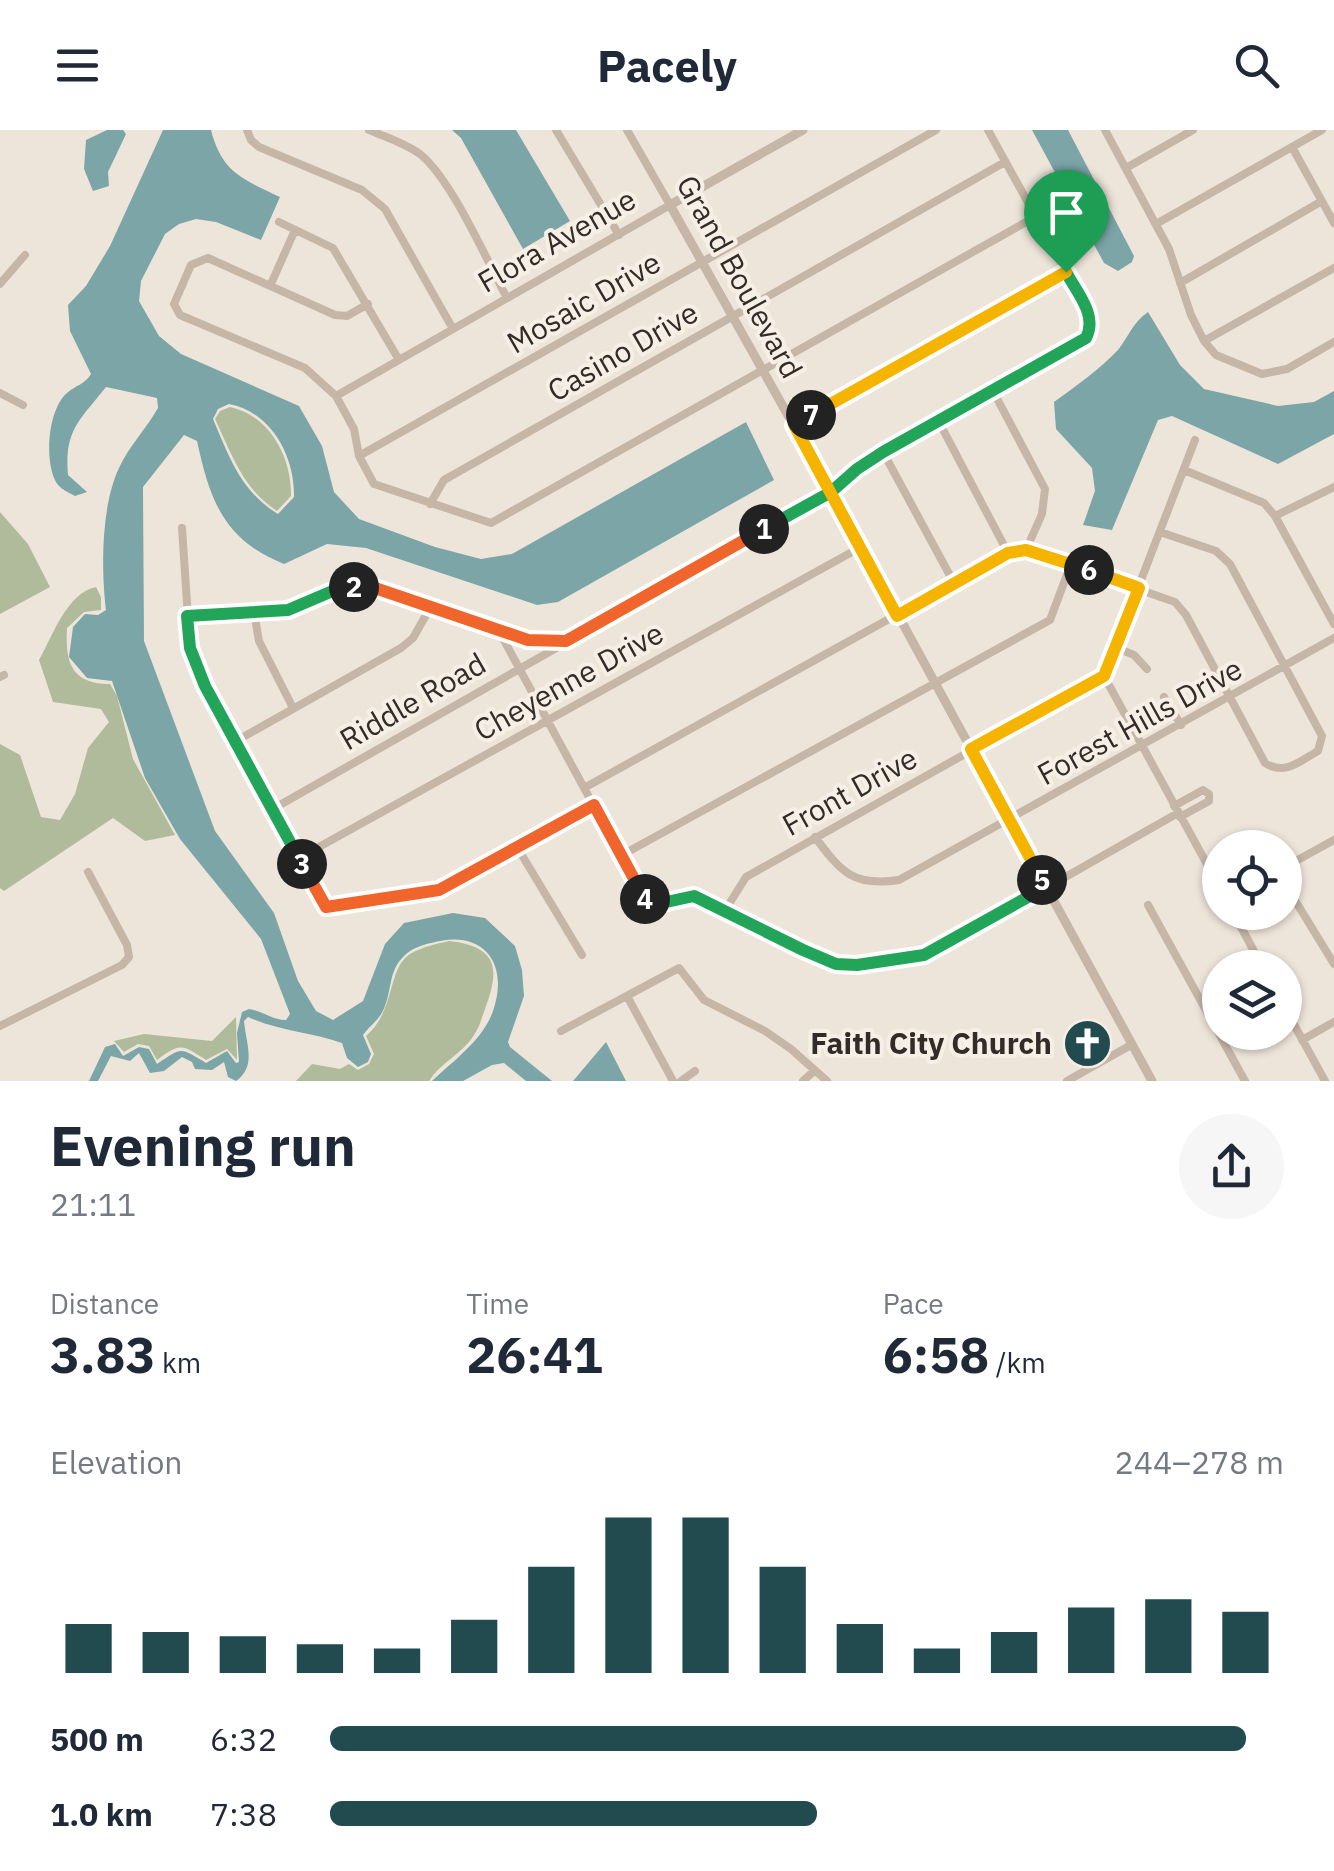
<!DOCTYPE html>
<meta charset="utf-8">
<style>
body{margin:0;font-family:"IBM Plex Sans",sans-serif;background:#f6f6f7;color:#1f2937;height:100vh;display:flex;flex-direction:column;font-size:38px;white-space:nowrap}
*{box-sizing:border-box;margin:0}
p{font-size:32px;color:#747a83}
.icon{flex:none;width:55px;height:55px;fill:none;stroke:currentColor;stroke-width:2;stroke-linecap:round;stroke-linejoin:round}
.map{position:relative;height:951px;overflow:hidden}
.drawer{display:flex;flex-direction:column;background:#fff;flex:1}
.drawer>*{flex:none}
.controls{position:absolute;left:1202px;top:700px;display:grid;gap:20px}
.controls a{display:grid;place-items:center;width:100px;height:100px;border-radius:50%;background:#fff;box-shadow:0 2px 8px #0004;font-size:50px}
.pin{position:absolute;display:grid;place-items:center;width:85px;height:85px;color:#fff;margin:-102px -42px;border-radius:50% 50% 50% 0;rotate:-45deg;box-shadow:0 0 10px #0007}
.pin .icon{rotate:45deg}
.km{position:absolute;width:50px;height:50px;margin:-25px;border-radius:50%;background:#222;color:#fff;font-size:28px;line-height:50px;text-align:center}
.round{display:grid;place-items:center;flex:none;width:105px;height:105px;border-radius:52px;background:#f6f6f7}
.headline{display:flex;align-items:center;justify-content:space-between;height:170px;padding:0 50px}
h1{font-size:55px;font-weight:700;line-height:75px}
.stats{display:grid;grid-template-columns:repeat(3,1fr);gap:15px;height:170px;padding:10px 50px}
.stats div{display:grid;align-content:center}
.stats b{font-size:50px;font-weight:700}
.stats small{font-size:28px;font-weight:400}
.stats p{font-size:28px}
.chart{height:280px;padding:20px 50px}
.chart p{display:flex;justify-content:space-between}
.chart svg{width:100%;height:180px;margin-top:10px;stroke:#214b4f;stroke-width:6}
ul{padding:0 50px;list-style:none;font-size:32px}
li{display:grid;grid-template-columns:160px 120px 1fr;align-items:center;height:75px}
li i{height:25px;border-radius:12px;background:#214b4f}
header{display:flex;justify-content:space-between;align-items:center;height:130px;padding:0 50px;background:#fff;font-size:45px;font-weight:700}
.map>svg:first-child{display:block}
</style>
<header><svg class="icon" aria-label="menu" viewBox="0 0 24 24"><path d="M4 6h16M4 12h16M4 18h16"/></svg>Pacely<svg class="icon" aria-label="search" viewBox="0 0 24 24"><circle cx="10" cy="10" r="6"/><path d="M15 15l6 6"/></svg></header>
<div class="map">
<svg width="1334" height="951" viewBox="0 0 1334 951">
<rect width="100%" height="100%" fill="#eee5da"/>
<path fill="#b0bb9c" d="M230,277C269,285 292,327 291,366L277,381C243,359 232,325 215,289L220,281Z
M0,382L28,414L50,457L0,484Z
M96,457L101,467V480L84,482L67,498C65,532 71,554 110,554L117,566L133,629L175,705L145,711L113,688L4,761L0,758V614L20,625L41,687L60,690L75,664L88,618L109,592L101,579L53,572L39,530C53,505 67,463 96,457Z
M449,811C495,816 501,836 486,876C481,890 479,900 469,912C456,927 440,934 429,951H296L312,934L340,939L349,934L358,940L369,934L374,924L366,906C396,880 387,839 410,824C422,817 436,814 449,811Z
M236,887L237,930L227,919L206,930C182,915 181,912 157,930L149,916L138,914L124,922L114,911L144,904L212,911Z"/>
<path fill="#7ca5a8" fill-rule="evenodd" d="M107,0H123L126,4L108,42L109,56L93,61L84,39L86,10Z
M163,0H211C222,43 243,49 280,67L261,110L216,92L196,89L179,94L165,104L141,151L139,171L159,206L181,224L299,276L322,316L334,362L359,389L435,417L481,429L512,424L746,292L774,350L558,472L537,475L366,418L327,414L284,434C224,410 210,371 197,311L184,305L143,357L144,511L215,701L274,783L298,851L316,881L333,890L363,871L385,814L404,793L453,783L485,788L515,816L522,840L524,866L508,912L510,917L552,951H526L504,933L492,935L463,951H432C453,931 483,910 493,881C510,832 482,798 431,813C421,815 411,819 404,826C389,840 392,858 385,876C380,890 371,894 363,905L371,924L368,932L358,937L347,928L342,913C310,902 278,901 248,887L244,891C246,914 257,936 236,951L228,947L224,932L212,940L195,939L192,932L182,927L164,941L150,943L139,923L130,931L111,926L98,951H89L105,917L115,914L123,926L139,917L149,919L157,934C183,917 179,917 206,933L227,921L236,933L239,932L237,903L242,882L249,879C262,881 272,890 286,890L290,884L261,809L180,709L145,648L112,551L87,548L69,527L73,497L85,484L98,485L106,480C101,439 101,376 119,338C129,316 146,299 158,278L157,268L106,257C80,290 64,300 68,345L87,362L75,366C69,363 60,359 56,352C44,331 48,279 67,263C76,255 84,255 91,244L70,201L68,175L86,156L110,116ZM229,274C271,282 295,326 294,367L278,384C241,362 229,326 213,289L218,279Z
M452,0H516L570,91L523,119L461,8Z
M1032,0H1068L1134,126L1132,132L1118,141L1104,133Z
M1148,182L1180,235L1204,259L1278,276L1314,272L1334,261V304L1278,334L1172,286L1158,290L1112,400L1083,395L1095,361L1092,338L1056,299L1054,272C1076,256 1099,240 1118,220C1129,206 1133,192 1148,182Z
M606,912L626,951H573Z"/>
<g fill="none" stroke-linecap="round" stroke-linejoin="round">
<path stroke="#c5b6a7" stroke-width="8" d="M247,0L251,10L259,17L362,60L385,79L453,199
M369,0C386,7 405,13 420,24C452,50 486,129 507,168
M556,0L619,105
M1105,0L1169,119L1191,185L1204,211L1216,225L1262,244L1287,239L1334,212
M1292,17L1334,93
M1126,38L1193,0
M279,92L333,118L399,230
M1156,94L1322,0
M1180,153L1322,71
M0,154L25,125
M271,154L295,100
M368,174L347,186L335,185L208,128L191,135L174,174L180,185L305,238L336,266L354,299L359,326L374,354L491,393L1035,87
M1204,211L1334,138
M993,261L1045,359L1042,384L1026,420
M0,263L23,275
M336,266L670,75L627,0
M939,292L1008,423
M794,295L1066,142
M883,322L954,453
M359,326L936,0
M1184,340L1264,373L1275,386L1334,494
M430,374L444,350L1005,32
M1275,386L1334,357
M182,398L190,518L205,555L326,777L439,760L594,675
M254,482L259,511L293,578
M187,486L288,480L343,457H372L529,510L561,511
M499,501L648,776L693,765L803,820L837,834L857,835L900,830L924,825L997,786L1178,683
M1117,518L1134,525L1147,539
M1104,546L1220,758
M0,547L4,545
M1164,567L1181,595
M236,611L401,518L413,508L430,478
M584,658L1008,423L1026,420L1175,472L1186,485L1265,633C1285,646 1300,631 1318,621L1322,606L1230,434L1216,421L1160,402
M1174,676L1203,660L1209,664V671L1180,687
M271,680L831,362L883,322L1086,208L1091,197L1090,185L988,0
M815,707C841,742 853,757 899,750L1334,508
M517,717L582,825
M622,725L1050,490L1071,434
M299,728L861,417
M1285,737L1334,710
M1285,754L1334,834
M1148,775L1245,951
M726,779L746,747L1104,546L1195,310
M1233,782L1263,838
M627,866L673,951
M1285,878L1325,951
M0,896L122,835L129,827L127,815L88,742
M561,901L679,838L704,870L765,901L791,919L827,951
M1302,910L1334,892
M681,951L695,941
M803,951L815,940
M1067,951L1131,915"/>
<path stroke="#c5b6a7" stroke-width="9" d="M803,0L670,75L831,362L1152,951"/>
</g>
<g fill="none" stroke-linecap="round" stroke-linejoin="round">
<defs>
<path id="split-1" d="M764,399L831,362L857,339L883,322L1086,208C1098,185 1077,163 1066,142"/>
<path id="split-2" d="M354,457H372L528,510L566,511L764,399"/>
<path id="split-3" d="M302,734L205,556L190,518L187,486L288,480L342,457H354"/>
<path id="split-4" d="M302,734L326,777L439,760L594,675L645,769"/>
<path id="split-5" d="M645,769L648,776L694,766L803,820L836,834L857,835L924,825L1046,757L1042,750"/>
<path id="split-6" d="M1042,750L971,619L1104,546L1139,458L1089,440"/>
<path id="split-7" d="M811,285L794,295L897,486L1008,423L1026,420L1089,440"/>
<path id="split-8" d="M811,285L1066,142"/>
</defs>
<use href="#split-1" stroke="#fff" stroke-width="20"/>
<use href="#split-2" stroke="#fff" stroke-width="20"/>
<use href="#split-3" stroke="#fff" stroke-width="20"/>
<use href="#split-4" stroke="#fff" stroke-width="20"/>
<use href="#split-5" stroke="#fff" stroke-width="20"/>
<use href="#split-6" stroke="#fff" stroke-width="20"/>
<use href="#split-7" stroke="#fff" stroke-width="20"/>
<use href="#split-8" stroke="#fff" stroke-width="20"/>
<use href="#split-1" stroke="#22a559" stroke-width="12"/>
<use href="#split-2" stroke="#f0652b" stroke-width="12"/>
<use href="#split-3" stroke="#22a559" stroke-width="12"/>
<use href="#split-4" stroke="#f0652b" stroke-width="12"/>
<use href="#split-5" stroke="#22a559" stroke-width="12"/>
<use href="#split-6" stroke="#f5b400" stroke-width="12"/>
<use href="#split-7" stroke="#f5b400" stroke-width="12"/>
<use href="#split-8" stroke="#f5b400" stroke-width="12"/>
</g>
<defs>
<symbol id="church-disc" viewBox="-11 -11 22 22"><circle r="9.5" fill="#214b4f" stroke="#f7efe6"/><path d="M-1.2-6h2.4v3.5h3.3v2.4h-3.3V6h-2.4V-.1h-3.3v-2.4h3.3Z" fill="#fff"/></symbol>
</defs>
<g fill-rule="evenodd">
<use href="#church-disc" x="1060" y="886" width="55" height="55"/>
</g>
<g text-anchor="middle" stroke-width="8" stroke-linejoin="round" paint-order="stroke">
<g font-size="30" fill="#322b27" stroke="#f7efe6">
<text transform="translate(557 111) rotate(-30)" y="10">Flora Avenue</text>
<text transform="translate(739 147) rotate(61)" y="10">Grand Boulevard</text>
<text transform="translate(584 173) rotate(-30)" y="10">Mosaic Drive</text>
<text transform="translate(623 222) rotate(-30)" y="10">Casino Drive</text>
<text transform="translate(569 552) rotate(-29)" y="10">Cheyenne Drive</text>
<text transform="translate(413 572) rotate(-30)" y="10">Riddle Road</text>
<text transform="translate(1140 592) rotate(-29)" y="10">Forest Hills Drive</text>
<text transform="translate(850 662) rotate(-29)" y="10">Front Drive</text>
</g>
<g font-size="30" font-weight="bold" fill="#322b27" stroke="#f7efe6" text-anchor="end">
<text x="1052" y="924">Faith City Church</text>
</g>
</g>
</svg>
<div class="controls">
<a><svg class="icon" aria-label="locate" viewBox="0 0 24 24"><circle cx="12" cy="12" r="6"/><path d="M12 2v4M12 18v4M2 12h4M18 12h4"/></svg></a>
<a><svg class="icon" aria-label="layers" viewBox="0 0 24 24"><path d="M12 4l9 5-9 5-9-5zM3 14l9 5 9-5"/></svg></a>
</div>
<div class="pin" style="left:1066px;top:142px;background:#1e9e55"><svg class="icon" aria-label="arrive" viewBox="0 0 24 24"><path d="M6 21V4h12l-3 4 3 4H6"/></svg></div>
<b class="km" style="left:764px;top:399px">1</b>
<b class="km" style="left:354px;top:457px">2</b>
<b class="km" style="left:302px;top:734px">3</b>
<b class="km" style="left:645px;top:769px">4</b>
<b class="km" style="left:1042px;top:750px">5</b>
<b class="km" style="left:1089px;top:440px">6</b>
<b class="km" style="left:811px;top:285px">7</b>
</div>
<section class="drawer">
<div class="headline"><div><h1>Evening run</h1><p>21:11</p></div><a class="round"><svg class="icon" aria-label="share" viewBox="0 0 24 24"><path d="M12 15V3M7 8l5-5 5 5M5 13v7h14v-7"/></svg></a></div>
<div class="stats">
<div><p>Distance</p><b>3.83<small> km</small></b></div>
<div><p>Time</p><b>26:41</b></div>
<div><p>Pace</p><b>6:58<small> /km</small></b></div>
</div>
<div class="chart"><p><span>Elevation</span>244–278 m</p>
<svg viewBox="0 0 160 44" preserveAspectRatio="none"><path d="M5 44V32M15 44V34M25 44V35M35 44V37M45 44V38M55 44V31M65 44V18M75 44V6M85 44V6M95 44V18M105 44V32M115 44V38M125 44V34M135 44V28M145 44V26M155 44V29"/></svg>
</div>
<ul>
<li><b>500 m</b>6:32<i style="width:96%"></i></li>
<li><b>1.0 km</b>7:38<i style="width:51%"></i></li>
</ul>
</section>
